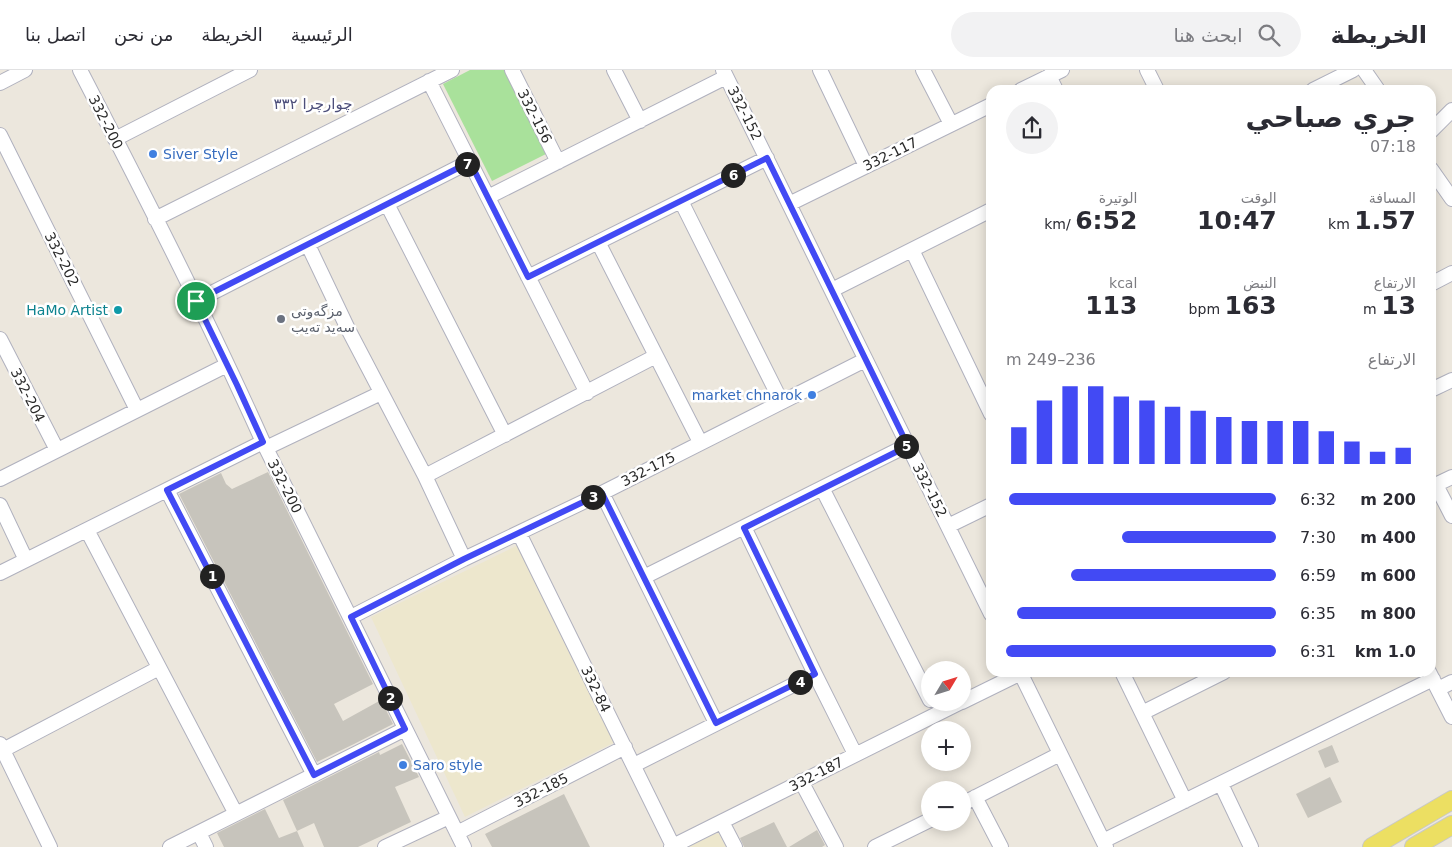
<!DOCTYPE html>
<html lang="ar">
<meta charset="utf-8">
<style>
body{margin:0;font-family:"DejaVu Sans","Noto Sans Arabic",sans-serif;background:#f2f2f3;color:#2b2b33;direction:rtl;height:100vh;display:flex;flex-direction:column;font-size:19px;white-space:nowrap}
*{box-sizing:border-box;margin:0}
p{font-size:16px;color:#7c7c81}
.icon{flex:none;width:28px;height:28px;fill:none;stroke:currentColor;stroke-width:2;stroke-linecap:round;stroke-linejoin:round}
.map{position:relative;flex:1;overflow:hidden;direction:ltr}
.side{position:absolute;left:986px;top:15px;width:450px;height:592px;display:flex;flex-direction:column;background:#fff;border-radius:15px;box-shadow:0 2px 12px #0003;direction:rtl}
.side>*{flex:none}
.needle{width:32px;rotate:52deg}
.fabs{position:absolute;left:921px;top:591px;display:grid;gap:10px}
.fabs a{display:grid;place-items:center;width:50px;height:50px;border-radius:50%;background:#fff;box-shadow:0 2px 12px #0003;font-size:25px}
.pin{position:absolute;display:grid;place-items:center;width:42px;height:42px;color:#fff;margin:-21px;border:2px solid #fff;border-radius:50%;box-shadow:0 1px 5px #0007}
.km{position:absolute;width:25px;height:25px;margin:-12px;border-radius:50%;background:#222;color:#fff;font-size:14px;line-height:25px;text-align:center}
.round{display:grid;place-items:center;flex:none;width:52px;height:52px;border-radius:26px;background:#f2f2f3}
.head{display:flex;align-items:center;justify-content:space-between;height:85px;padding:0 20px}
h1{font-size:28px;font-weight:800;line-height:38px}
.stats{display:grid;grid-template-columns:repeat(3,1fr);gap:8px;height:85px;padding:5px 20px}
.stats div{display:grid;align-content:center}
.stats b{font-size:25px;font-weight:800}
.stats small{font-size:14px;font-weight:400}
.stats p{font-size:14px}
.chart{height:140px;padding:10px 20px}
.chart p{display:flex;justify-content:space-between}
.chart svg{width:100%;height:90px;margin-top:5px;stroke:#424af4;stroke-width:6}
ul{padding:0 20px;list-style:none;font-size:16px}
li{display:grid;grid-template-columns:80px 60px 1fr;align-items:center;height:38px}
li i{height:12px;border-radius:6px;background:#424af4}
header{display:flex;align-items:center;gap:30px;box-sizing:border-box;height:70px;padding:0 25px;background:#fff;border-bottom:1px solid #e1e1e2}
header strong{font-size:24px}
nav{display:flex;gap:28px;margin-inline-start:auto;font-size:18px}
.search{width:350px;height:45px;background:#f2f2f3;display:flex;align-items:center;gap:12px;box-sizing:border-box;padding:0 18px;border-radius:28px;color:#7c7c81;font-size:19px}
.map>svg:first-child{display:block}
</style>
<header>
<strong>الخريطة</strong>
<div class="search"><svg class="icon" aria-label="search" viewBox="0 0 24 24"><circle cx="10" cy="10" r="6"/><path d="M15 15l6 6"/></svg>ابحث هنا</div>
<nav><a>الرئيسية</a><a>الخريطة</a><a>من نحن</a><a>اتصل بنا</a></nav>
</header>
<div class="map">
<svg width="1452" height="777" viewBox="0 0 1452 777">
<rect width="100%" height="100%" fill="#ece7dd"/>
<path fill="#ede7cd" d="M518,475L615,672L465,747L371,547Z
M717,763L719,764L726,777H688Z"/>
<path fill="#a9e19b" d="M470,0H504L546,84L492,111L443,14Z"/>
<path fill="#c7c4bc" d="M268,402L373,614L334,634L343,651L381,630L393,654L354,674L317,692L179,424L221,403L226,414L232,419Z
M402,674L419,707L395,717L411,752L358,777H324L314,753L297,761L283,730L379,682L380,685Z
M1332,675L1339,692L1325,698L1318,681Z
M1330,707L1342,732L1308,748L1296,724Z
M564,724L590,777H492L485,764Z
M265,739L279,768L297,761L304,777H224L217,763Z
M774,752L787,777H744L740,768Z
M817,760L825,775L822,777H789Z"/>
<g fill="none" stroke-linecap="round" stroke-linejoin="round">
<defs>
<path id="minor" d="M80,0C143,122 207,247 263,372L464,777
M512,0L558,92
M614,0L640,51
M723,0L991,544
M820,0L866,96
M923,0L951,54
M1147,0L1157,20
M1364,0L1378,20
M1049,6L1056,20
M429,11L587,323
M0,13L25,0
M1021,20L1062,0
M1313,20L1353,0
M1431,61L1452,40
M0,65L137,340
M115,69L250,0
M1431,99L1452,129
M488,127L726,7
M681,131L781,331
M387,134L505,365
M789,134L991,35
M155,149L452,0
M598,172L700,372
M308,175L348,259L425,406L464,489
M912,180L991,344
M528,207L767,88
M1431,214L1452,203
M832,220L991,140
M196,231L469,92
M0,269L57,380
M1431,320L1452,310
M266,378L381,323
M425,406L656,286
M0,409L227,295
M1436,415L1452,446
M1431,417L1452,407
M822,418L930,630
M167,420L314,705
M602,423L716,653
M0,435L26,490
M948,456L991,435
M744,457L815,604L855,684
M87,460L236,744
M519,463L673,776
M0,503L263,372
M644,507L908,375
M351,547L464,489L602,423L865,290
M1020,602L1106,777
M1122,602L1185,731
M1429,602L1452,647
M1438,619L1452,612
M962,632L1021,603
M1142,643L1224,602
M0,674L50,777
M3,680L159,598
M634,695L815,604
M801,711L836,777
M1221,714L1251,777
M975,727L1001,777
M962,734L1060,684
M722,752L735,777
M199,763L206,777
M457,763L625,677
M1103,771L1433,609
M170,777L405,659
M385,777L449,747
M671,777L961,632
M875,777L930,750"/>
<path id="major" d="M1372,777L1452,730
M1414,777L1452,755"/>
</defs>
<use href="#minor" stroke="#b0b1be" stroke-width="16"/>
<use href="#major" stroke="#c8c8c8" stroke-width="20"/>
<use href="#minor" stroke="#fff" stroke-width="14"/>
<use href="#major" stroke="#ecdf62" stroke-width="18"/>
</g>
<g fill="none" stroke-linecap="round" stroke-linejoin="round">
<defs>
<path id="route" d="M767,88L908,376L744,458L815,604L716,653L602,423L464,489L351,547L405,659L314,705L167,420L263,372L237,315L196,231L470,92L528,207Z"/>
</defs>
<use href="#route" stroke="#fff" stroke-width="10"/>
<use href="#route" stroke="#424af4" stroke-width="6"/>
</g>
<g fill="#3f7fe0" stroke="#fff" stroke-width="2">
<circle cx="153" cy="84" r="5"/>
<circle cx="812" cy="325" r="5"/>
<circle cx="403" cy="695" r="5"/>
</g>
<circle fill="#0f9aa8" stroke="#fff" stroke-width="2" cx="118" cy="240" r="5"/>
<circle fill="#6b7280" stroke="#fff" stroke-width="2" cx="281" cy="249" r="5"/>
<g text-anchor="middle" stroke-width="5" stroke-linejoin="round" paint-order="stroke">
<g font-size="14" fill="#2a2a2a" stroke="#fff">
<text transform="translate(745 43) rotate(63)" y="5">332-152</text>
<text transform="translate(535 46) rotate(63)" y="5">332-156</text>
<text transform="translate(106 52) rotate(63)" y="5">332-200</text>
<text transform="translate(890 84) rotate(-26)" y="5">332-117</text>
<text transform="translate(62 189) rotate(63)" y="5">332-202</text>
<text transform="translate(28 325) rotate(63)" y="5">332-204</text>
<text transform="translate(648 399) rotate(-27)" y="5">332-175</text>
<text transform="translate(285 416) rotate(63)" y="5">332-200</text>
<text transform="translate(930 420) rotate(63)" y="5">332-152</text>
<text transform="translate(596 619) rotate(64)" y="5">332-84</text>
<text transform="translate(816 704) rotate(-27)" y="5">332-187</text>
<text transform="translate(541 720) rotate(-27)" y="5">332-185</text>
</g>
<g font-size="14" fill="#366cbe" stroke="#fff" text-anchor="start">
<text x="163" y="89">Siver Style</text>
<text x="802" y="330" text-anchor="end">market chnarok</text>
<text x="413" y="700">Saro style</text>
</g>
<g font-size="14" fill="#0d838f" stroke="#fff" text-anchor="end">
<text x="108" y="245">HaMo Artist</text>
</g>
<g font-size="14" fill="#5b616d" stroke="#fff" text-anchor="start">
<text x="291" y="246">مزگەوتی<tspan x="291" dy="16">سەید تەیب</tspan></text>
</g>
<g font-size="15" fill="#4c4e7a" stroke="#fff">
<text x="313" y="39">چوارچرا ٣٣٢</text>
</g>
</g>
</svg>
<div class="fabs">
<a><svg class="needle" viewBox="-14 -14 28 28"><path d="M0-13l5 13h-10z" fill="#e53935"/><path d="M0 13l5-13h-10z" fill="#7c7c81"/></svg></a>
<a>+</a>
<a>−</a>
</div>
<div class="pin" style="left:196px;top:231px;background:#1e9e55"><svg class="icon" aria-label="arrive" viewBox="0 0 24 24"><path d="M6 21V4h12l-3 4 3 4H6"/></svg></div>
<b class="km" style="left:212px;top:506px">1</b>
<b class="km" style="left:390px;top:628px">2</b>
<b class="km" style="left:593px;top:427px">3</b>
<b class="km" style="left:800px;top:612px">4</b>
<b class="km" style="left:906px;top:376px">5</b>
<b class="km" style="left:733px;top:105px">6</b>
<b class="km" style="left:467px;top:94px">7</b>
<section class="side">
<div class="head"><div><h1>جري صباحي</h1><p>07:18</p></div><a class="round"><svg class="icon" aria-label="share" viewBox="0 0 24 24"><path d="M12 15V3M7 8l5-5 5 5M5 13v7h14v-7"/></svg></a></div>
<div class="stats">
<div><p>المسافة</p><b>1.57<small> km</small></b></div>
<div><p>الوقت</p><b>10:47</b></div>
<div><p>الوتيرة</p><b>6:52<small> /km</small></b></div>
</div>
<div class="stats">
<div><p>الارتفاع</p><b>13<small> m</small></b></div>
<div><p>النبض</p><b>163<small> bpm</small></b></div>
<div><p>kcal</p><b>113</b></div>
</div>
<div class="chart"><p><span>الارتفاع</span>236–249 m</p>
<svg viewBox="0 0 160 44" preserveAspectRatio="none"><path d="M5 44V26M15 44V13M25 44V6M35 44V6M45 44V11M55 44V13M65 44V16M75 44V18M85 44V21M95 44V23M105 44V23M115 44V23M125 44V28M135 44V33M145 44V38M155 44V36"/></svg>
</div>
<ul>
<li><b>200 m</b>6:32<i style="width:99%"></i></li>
<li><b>400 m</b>7:30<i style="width:57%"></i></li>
<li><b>600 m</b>6:59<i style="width:76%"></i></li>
<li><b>800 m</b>6:35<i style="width:96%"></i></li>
<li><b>1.0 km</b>6:31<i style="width:100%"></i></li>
</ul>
</section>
</div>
